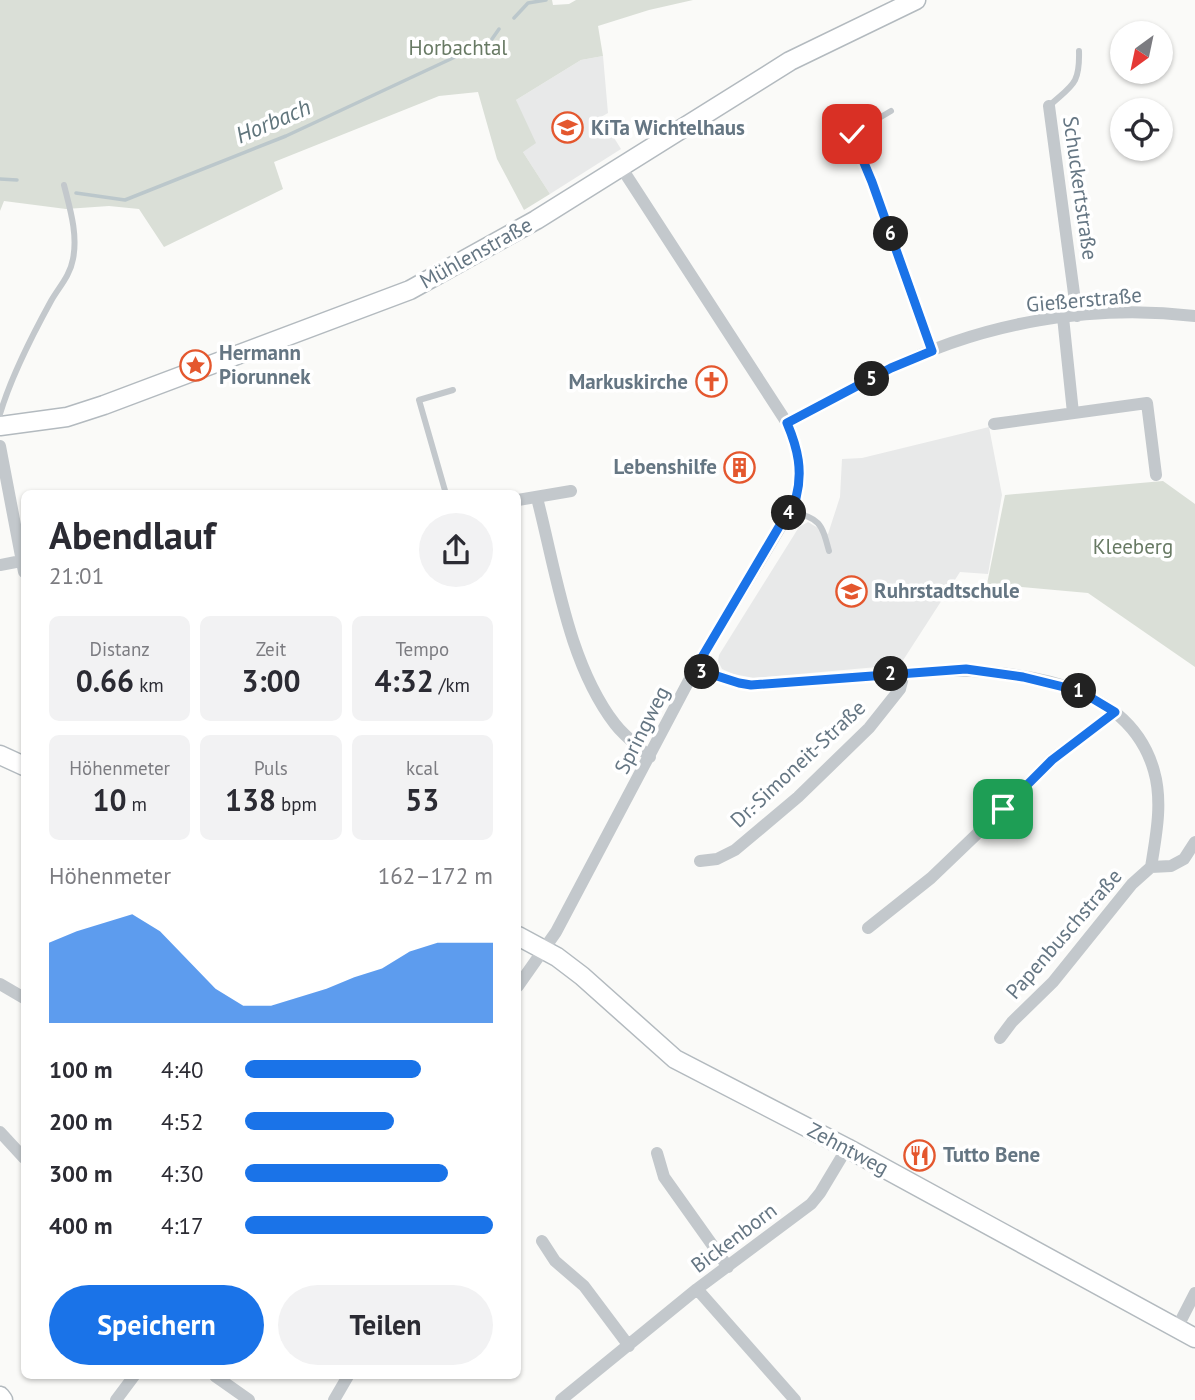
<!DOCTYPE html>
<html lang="de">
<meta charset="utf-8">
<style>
body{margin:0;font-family:"PT Sans",sans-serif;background:#f2f2f3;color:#2b2b33;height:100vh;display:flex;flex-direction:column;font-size:26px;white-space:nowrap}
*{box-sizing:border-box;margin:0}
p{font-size:23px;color:#7c7c81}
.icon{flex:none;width:38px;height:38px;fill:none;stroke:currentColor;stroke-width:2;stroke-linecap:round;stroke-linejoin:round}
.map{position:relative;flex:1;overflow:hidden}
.details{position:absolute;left:21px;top:490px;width:500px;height:889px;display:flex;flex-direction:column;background:#fff;border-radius:10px;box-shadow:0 2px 5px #0004}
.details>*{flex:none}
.needle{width:46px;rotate:213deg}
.tools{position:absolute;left:1110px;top:21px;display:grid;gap:14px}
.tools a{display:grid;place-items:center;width:63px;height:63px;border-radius:50%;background:#fff;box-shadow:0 2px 5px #0004;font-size:35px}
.pin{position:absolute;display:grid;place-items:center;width:60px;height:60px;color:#fff;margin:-30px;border-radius:14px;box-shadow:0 4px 10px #0006}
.km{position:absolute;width:35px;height:35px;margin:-18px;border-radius:50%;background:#222;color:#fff;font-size:19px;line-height:35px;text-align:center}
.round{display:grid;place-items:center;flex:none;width:74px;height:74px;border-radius:37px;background:#f2f2f3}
.overview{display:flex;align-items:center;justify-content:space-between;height:119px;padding:0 28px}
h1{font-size:38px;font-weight:700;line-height:52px}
.stats{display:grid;grid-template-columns:repeat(3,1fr);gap:10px;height:119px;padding:7px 28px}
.stats div{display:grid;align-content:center;border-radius:10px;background:#f2f2f3;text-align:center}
.stats b{font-size:30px;font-weight:700}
.stats small{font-size:19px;font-weight:400}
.stats p{font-size:19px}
.chart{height:196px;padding:14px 28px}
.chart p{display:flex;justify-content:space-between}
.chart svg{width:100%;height:126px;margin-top:7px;fill:#1a73e8;opacity:.7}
.primary-button{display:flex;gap:14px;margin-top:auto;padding:14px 28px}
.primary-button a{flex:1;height:80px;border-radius:42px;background:#1a73e8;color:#fff;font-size:28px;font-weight:700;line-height:80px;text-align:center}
.primary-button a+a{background:#f2f2f3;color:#2b2b33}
ul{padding:0 28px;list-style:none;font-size:23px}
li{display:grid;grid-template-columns:112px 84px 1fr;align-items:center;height:52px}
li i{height:18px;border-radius:9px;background:#1a73e8}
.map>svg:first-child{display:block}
</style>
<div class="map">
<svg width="1195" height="1400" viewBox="0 0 1195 1400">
<rect width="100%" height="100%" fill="#fafaf8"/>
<path fill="#e8e9e9" d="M603,56L608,113L601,117L621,149L550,194L523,152L516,100L581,60Z
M989,427L1002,495L988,574L960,572L900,665L754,678L733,674L722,669L718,661L719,655L799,527L808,522L828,534L840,497L842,459L862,458Z"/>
<path fill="#dadfd7" d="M0,0H552L553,5L569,4L576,0H693L649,10L598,26L603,56L581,60L516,100L536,143L523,152L550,194L524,210L497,159L478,92L439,96L274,162L283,189L164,247L139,209L109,206L66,209L4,201L0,211Z
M1163,481L1195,504V667L1088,593L987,584L1005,495Z"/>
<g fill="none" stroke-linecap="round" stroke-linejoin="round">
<path stroke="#bbc7cb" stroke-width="3.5" d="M514,18L528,3L546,0
M492,39L499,29
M0,179L17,180
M76,193L125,200L286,136L455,57L480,53"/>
<defs>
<path id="secondary" d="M0,426L67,417L104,405L410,290L536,220L790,61L916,0
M0,755L24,766
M518,936L557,957L582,976L675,1059L847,1148L1195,1338
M0,1396L3,1400"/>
</defs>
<use href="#secondary" stroke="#b3babf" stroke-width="21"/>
<path stroke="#c3c8cc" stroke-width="6" d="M1049,106C1072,85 1080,85 1079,51
M852,134L891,111
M0,414C10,380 34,332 51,301C59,287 70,276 73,259C78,234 70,209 64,185
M446,494L419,400L453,390
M791,511C820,520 821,521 829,551"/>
<path stroke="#c3c8cc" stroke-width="12" d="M1049,106L1077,316
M852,134L872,182L932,350
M1063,317L1073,413
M787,423C822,407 855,386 890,369C983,322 1092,304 1195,316
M994,424L1147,403L1156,475
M0,446L24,572
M537,498C556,571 568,663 615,724C624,736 639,747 650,757
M518,500L571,491
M0,565L21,561
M695,669L739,683L752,685L904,673
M700,861L717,859L735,850L798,797L869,728L900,689L904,673C988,666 1126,671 1154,771C1163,802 1156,836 1151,867
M868,928L931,878L1003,809L1052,759L1115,712
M0,984L24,998
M518,986L556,932L695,669L790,511C805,480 801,454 787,423L621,167
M1000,1038L1012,1022L1053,982L1132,884L1151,867L1171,866L1184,859L1195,842
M0,1132L24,1158
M657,1153L664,1177L728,1267
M542,1241L555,1261L584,1286L629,1346
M697,1289L795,1400
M1177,1328L1195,1293
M215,1376L249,1400
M116,1400L134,1376
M334,1400L348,1376
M561,1400L697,1289L811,1204L820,1193L847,1148"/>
<use href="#secondary" stroke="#fff" stroke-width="18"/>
</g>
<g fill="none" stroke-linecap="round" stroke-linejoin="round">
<defs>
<path id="route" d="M852,134L872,182L932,351L891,368L787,423C798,449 803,471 796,498L695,669L739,683L751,685L966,669L1023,677L1080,691L1115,712L1052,760L1003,809"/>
</defs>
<use href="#route" stroke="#fff" stroke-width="14"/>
<use href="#route" stroke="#1a73e8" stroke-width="9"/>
</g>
<defs>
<symbol id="school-ring" viewBox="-11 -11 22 22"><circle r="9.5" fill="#fff" stroke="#e4572e" stroke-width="1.5"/><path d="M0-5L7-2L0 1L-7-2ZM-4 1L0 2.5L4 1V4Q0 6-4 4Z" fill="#e4572e"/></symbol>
<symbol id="sight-ring" viewBox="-11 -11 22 22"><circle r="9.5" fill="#fff" stroke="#e4572e" stroke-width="1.5"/><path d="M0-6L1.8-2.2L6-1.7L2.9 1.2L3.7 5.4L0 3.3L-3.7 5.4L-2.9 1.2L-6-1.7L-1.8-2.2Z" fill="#e4572e"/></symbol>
<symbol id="church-ring" viewBox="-11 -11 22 22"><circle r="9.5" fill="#fff" stroke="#e4572e" stroke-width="1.5"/><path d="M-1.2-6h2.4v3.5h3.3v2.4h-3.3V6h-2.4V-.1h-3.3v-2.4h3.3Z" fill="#e4572e"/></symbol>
<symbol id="building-ring" viewBox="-11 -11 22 22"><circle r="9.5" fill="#fff" stroke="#e4572e" stroke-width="1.5"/><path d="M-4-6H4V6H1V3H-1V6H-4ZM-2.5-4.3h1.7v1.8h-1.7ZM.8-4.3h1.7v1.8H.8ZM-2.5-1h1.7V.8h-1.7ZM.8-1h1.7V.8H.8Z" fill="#e4572e"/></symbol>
<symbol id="restaurant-ring" viewBox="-11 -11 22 22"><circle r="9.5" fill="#fff" stroke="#e4572e" stroke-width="1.5"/><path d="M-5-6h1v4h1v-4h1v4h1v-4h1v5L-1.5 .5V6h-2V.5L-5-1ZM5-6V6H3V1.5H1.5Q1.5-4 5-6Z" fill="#e4572e"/></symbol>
</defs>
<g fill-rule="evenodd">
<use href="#school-ring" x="550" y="110" width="35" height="35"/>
<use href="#sight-ring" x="178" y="348" width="35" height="35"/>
<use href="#church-ring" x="694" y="364" width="35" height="35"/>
<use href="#building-ring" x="722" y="450" width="35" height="35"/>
<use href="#school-ring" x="834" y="574" width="35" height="35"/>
<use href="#restaurant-ring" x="902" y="1138" width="35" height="35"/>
</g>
<g text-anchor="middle" stroke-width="7" stroke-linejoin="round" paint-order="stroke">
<g font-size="21" fill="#687a64" stroke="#fff">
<text x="458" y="55">Horbachtal</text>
<text x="1133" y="554">Kleeberg</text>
</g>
<g font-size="21" font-weight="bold" fill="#657683" stroke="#fff" text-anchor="start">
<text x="591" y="135">KiTa Wichtelhaus</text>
<text x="219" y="360">Hermann<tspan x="219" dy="24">Piorunnek</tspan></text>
<text x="688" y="389" text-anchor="end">Markuskirche</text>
<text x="717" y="474" text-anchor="end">Lebenshilfe</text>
<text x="874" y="598">Ruhrstadtschule</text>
<text x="943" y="1162">Tutto Bene</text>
</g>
<g font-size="21" fill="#657683" stroke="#fff">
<text transform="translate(1080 188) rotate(82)" y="7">Schuckertstraße</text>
<text transform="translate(476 253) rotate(-29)" y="7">Mühlenstraße</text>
<text transform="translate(1084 300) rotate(-5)" y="7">Gießerstraße</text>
<text transform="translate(642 730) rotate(-63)" y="7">Springweg</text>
<text transform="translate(798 764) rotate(-43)" y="7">Dr.-Simoneit-Straße</text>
<text transform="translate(1064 934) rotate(-49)" y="7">Papenbuschstraße</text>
<text transform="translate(848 1149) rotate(28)" y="7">Zehntweg</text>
<text transform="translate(734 1238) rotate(-37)" y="7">Bickenborn</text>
</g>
<g font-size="23" font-style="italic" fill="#60757c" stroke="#fff">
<text transform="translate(273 121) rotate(-23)" y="8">Horbach</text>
</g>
</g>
</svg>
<div class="tools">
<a><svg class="needle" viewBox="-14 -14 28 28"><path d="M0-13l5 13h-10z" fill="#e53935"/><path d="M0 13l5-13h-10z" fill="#7c7c81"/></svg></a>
<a><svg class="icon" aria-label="locate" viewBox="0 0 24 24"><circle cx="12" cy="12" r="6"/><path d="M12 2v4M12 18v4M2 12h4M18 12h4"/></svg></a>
</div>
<div class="pin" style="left:1003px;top:809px;background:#1e9e55"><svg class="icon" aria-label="arrive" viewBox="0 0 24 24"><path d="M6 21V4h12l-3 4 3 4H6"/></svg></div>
<div class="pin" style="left:852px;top:134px;background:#d93025"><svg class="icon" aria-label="check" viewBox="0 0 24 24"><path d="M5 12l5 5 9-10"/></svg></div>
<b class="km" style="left:1079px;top:691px">1</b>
<b class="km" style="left:891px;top:674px">2</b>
<b class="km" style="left:702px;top:672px">3</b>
<b class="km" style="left:789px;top:513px">4</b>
<b class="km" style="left:872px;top:379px">5</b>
<b class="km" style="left:891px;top:234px">6</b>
<section class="details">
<div class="overview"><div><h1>Abendlauf</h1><p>21:01</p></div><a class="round"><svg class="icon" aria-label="share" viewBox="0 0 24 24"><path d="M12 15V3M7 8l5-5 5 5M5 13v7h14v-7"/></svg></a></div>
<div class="stats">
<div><p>Distanz</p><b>0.66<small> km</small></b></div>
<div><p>Zeit</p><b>3:00</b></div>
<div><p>Tempo</p><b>4:32<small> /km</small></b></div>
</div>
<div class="stats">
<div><p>Höhenmeter</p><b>10<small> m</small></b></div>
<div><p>Puls</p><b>138<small> bpm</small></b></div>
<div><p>kcal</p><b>53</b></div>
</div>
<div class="chart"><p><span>Höhenmeter</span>162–172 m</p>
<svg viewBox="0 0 160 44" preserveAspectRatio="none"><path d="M0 44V16L10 12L20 9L30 6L40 12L50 22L60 32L70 38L80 38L90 35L100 32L110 28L120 25L130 19L140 16L150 16L160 16V44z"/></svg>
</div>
<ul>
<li><b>100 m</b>4:40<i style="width:71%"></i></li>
<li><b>200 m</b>4:52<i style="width:60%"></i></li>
<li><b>300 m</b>4:30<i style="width:82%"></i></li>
<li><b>400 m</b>4:17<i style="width:100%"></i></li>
</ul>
<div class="primary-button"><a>Speichern</a><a>Teilen</a></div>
</section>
</div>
